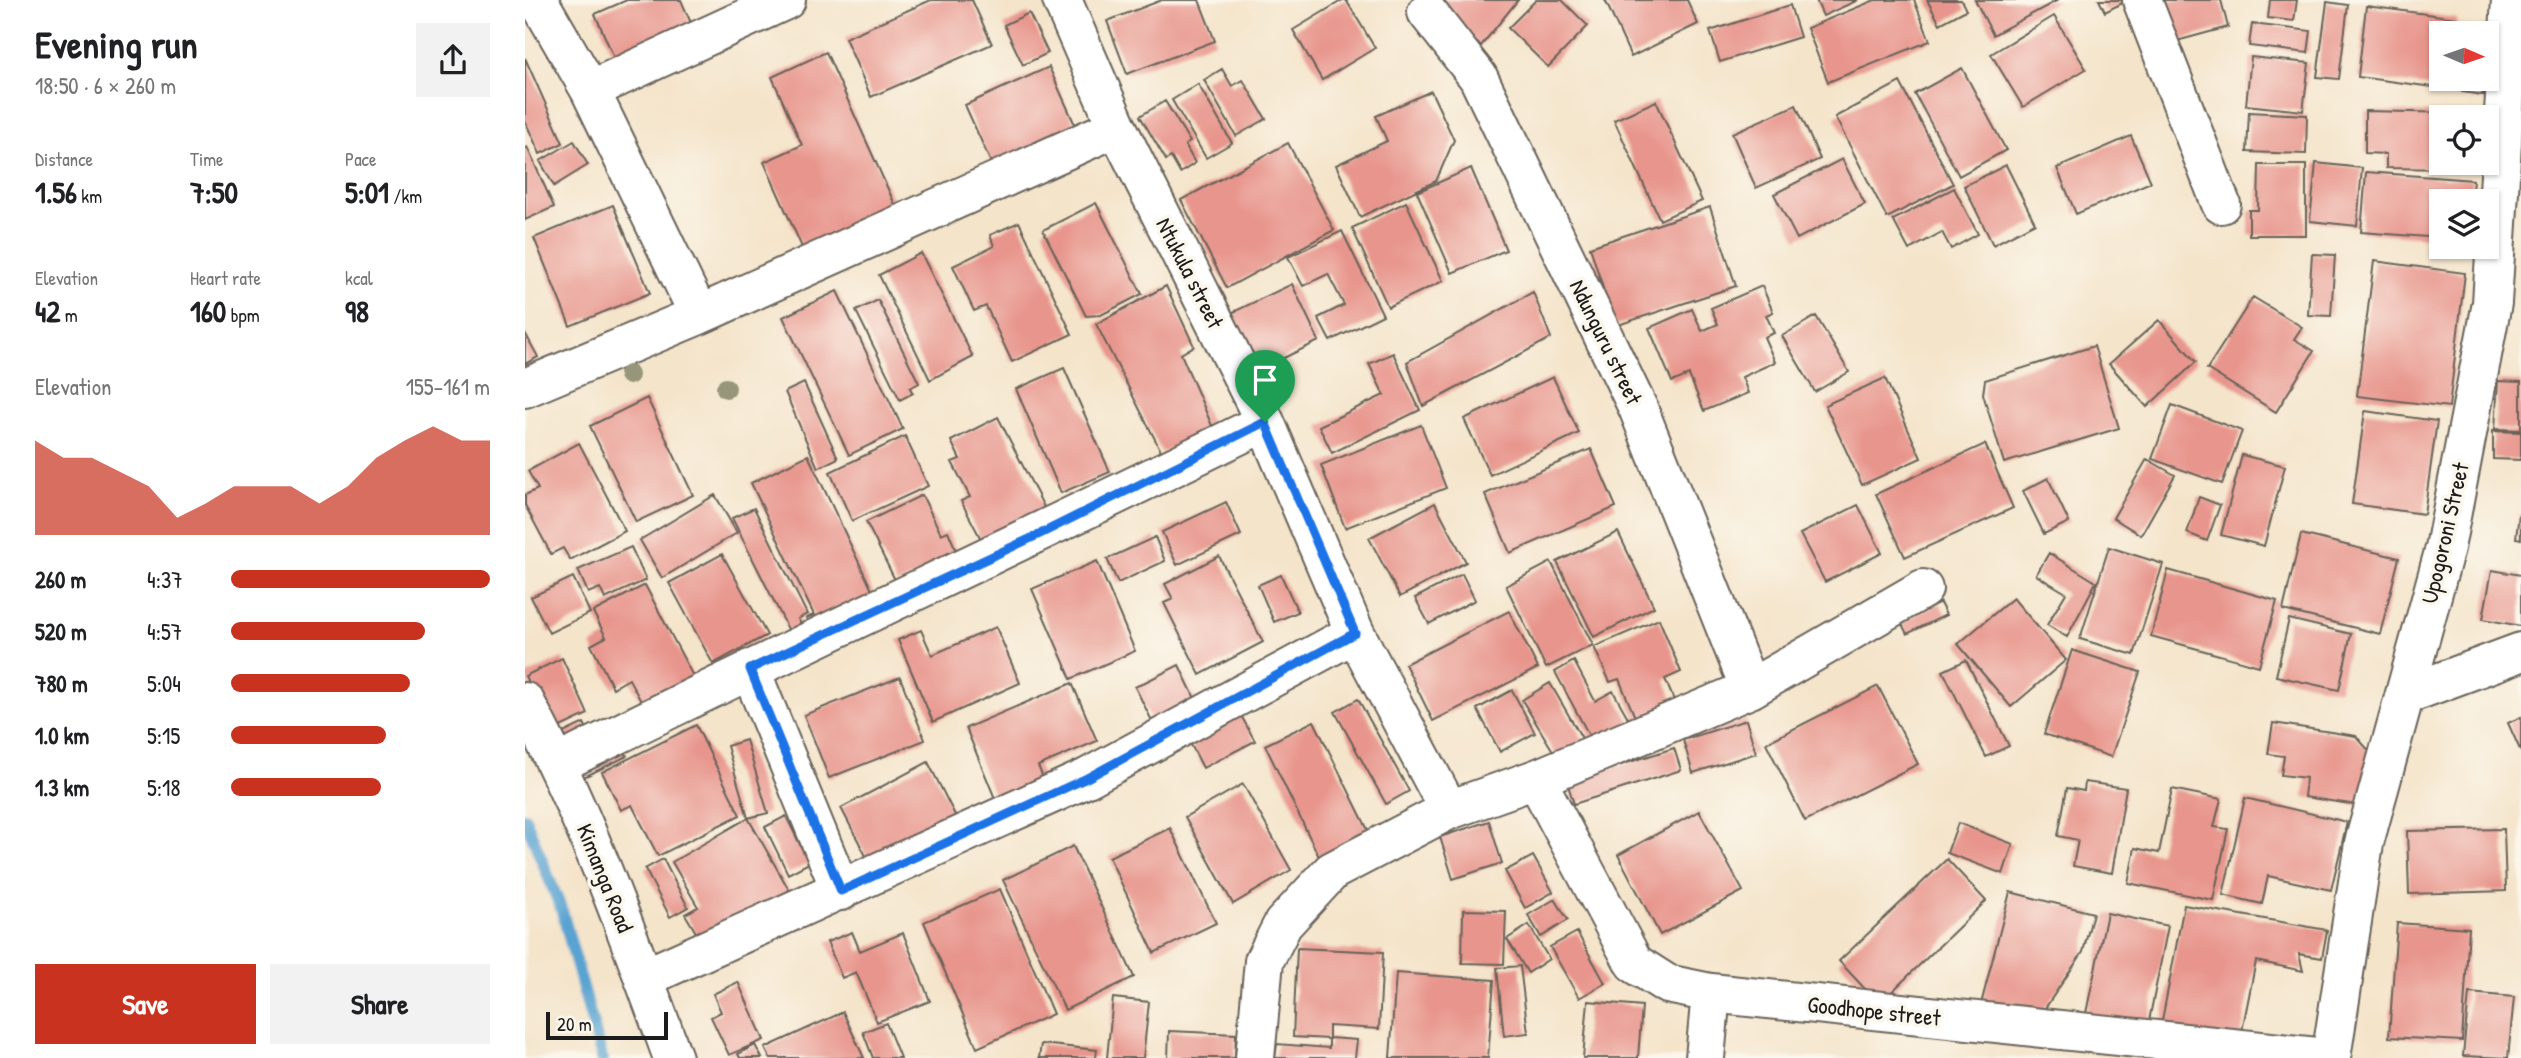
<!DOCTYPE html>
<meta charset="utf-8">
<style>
body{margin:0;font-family:"Patrick Hand",sans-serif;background:#f2f2f2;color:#202124;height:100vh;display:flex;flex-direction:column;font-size:26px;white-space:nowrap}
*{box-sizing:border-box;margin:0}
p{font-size:23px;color:#757577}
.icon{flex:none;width:38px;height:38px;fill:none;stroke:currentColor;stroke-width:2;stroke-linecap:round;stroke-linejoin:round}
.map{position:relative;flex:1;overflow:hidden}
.sheet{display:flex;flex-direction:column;background:#fff;width:525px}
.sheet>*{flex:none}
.needle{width:46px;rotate:92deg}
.tools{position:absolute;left:1904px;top:21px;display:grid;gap:14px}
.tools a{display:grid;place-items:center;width:70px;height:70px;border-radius:0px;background:#fff;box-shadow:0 2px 5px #0004;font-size:35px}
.scale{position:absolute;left:21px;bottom:18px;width:122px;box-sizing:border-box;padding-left:7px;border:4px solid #1c1c1c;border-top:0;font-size:19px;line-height:24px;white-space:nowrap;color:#1c1c1c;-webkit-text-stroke:5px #fbf7ec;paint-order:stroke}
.pin{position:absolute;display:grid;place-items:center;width:60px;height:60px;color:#fff;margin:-72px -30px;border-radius:50% 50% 50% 0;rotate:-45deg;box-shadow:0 0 7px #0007}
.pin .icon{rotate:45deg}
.round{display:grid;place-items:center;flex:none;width:74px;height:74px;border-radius:0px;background:#f2f2f2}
.head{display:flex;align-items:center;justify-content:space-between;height:119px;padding:0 35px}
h1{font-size:38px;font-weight:700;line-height:52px}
.figures{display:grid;grid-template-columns:repeat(3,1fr);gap:10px;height:119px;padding:7px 35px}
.figures div{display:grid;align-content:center}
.figures b{font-size:30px;font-weight:700}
.figures small{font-size:19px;font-weight:400}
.figures p{font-size:19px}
.chart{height:196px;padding:14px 35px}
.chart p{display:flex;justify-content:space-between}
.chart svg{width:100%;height:126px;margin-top:7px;fill:#c8321e;opacity:.7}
.action{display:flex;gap:14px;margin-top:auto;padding:14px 35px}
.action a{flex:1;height:80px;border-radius:0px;background:#c8321e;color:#fff;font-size:28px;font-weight:700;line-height:80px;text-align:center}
.action a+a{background:#f2f2f2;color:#202124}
ul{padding:0 35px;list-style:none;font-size:23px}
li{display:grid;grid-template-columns:112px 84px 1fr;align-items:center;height:52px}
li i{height:18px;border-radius:9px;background:#c8321e}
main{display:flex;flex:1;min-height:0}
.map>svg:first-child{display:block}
</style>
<main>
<section class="sheet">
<div class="head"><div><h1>Evening run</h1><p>18:50 · 6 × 260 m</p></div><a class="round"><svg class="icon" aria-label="share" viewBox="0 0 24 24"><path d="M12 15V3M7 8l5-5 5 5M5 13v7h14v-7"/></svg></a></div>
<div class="figures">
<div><p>Distance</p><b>1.56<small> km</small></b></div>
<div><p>Time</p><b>7:50</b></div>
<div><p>Pace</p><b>5:01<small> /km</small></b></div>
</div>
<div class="figures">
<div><p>Elevation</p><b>42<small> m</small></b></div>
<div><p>Heart rate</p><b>160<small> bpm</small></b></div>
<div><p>kcal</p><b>98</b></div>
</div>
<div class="chart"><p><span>Elevation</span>155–161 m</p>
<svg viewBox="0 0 160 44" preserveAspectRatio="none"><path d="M0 44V11L10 17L20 17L30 22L40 27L50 38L60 33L70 27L80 27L90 27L100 33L110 27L120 17L130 11L140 6L150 11L160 11V44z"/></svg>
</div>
<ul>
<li><b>260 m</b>4:37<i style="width:100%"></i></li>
<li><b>520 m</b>4:57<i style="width:75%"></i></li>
<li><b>780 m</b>5:04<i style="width:69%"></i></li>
<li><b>1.0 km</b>5:15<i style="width:60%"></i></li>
<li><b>1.3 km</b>5:18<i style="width:58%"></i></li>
</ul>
<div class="action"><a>Save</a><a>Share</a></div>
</section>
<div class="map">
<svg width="1996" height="1058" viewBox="0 0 1996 1058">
<rect width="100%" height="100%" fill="#fbf7ec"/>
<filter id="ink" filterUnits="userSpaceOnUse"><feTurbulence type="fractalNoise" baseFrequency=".0143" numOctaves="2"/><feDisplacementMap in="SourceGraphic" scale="14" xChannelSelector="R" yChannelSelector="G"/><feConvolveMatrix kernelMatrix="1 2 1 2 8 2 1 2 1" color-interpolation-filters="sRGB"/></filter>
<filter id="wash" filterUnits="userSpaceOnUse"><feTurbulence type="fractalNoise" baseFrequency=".00686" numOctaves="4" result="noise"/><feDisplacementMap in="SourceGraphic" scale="28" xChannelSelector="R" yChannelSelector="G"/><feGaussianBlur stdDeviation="1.57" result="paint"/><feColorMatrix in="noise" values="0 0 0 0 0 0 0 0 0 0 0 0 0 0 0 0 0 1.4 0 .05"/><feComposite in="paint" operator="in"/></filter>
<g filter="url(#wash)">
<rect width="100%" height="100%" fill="#f4e4ca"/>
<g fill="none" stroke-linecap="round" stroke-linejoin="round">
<path stroke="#59a3d1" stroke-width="12" d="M0,818L37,911L77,1058"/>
</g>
<g id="blocks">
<path fill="#e8968d" d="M102,0H156L166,23L89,58L70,14Z
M406,0H447L467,44L346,97L320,38Z
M637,0H674L690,41L602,74L582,21Z
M818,0H821L850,48L797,80L768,30Z
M899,0H993L956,46Z
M1011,0H1037L1063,26L1023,67L983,28Z
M1080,0H1162L1173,24L1106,57Z
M1291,0H1333L1298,16Z
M1350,0H1389L1405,41L1303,82L1282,28Z
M1402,0H1436L1441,10L1415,24Z
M1450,0H1533L1468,35Z
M1574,0H1603L1580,12Z
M1637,0H1696L1703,27L1648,42Z
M1745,0H1772L1769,21L1743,18Z
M1802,2L1823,5L1814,79L1792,77Z
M1265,5L1275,37L1195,62L1185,31Z
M1841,6L1932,18L1930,33H1916V79H1924L1923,89L1833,77Z
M504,13L523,53L498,65L479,25Z
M1529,16L1561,69L1498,107L1466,54Z
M1727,24L1786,31L1783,53L1724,46Z
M301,52L372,209L279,252L239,162L277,145L247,77Z
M1726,57L1784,63L1778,111L1721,105Z
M0,58L38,143L15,154L0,121Z
M524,67L551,127L467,165L440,105Z
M1437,68L1481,150L1434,176L1390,94Z
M697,69L707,86L718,80L741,119L711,136L679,80Z
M1938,79H1960L1958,95L1937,92Z
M1375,82L1428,184L1362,218L1310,117Z
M673,84L707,143L681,158L647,100Z
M906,91L929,140L911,181L835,217L811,165L862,141L851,116Z
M640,101L665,142L660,145L670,163L655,173L646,157L641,160L615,116Z
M1131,101L1177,201L1135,220L1089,120Z
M1271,105L1295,159L1231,188L1207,133Z
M1840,111L1931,113V117H1916V163H1930V169L1861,168V154L1840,153Z
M1724,112L1782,115L1781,154L1722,152Z
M1606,136L1626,182L1551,214L1532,168Z
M49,141L63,165L29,186L15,161Z
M763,143L809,230L702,288L656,200Z
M2,147L29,207L0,220V148Z
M1317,159L1340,204L1272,239L1249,194Z
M1791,163L1837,168L1832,226L1785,221Z
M1481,165L1510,223L1468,245L1439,186Z
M1734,165H1781V235H1724V210H1733Z
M946,168L981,250L927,273L892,192Z
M1841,172L1948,180L1946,201H1916V238L1836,232Z
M1429,188L1453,234L1426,249L1417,232L1384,250L1368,220Z
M881,202L918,281L863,307L827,228Z
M571,203L617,294L576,315L561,316L518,230Z
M88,205L125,293L45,326L9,238Z
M1185,207L1211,286L1090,326L1065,247Z
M494,222L547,334L487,362L461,306L449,311L428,266L469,246L465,235Z
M817,231L858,315L805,341L793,318L819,305L803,274L778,286L763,257Z
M396,253L448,357L405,380L354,275Z
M1787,254L1810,255L1806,316L1783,315Z
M1849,261L1940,273L1924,407L1832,396Z
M767,284L794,341L723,375L696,318Z
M641,286L669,346L656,354L688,428L637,453L571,324Z
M1237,286L1248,312L1241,315L1249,333L1239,337L1250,362L1217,377L1223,393L1179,411L1164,375L1147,382L1124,328L1167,309L1177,331L1193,324L1186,308Z
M312,291L378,429L324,455L258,317Z
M1008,292L1026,338L898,406L882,362Z
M1728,297L1777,327L1769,339L1789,351L1751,412L1682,369Z
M353,300L394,383L385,388L388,393L375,400L331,311Z
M1291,316L1324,372L1290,392L1257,336Z
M1634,320L1671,362L1622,407L1584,364Z
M0,333L13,357L0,364Z
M1569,346L1594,428L1479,463L1458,394L1460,380Z
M868,353L895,410L807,453L794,426L859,395L844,364Z
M539,368L585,472L536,493L491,389Z
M1028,377L1054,433L965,475L939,419Z
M1360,378L1396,458L1337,485L1300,405Z
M1973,381L1996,382V430L1970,429Z
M279,383L313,458L293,468L260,392Z
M122,398L168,495L111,522L65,426Z
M1647,405L1717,431L1697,484L1627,459Z
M1840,411L1912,421L1899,514L1827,504Z
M473,417L522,513L459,545L436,501L445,497L427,462L435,459L426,441Z
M896,425L921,488L820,528L796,465Z
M1968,431L1996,432V460L1968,459Z
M380,436L403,486L327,521L305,472Z
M54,443L100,531L45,560L38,548L26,554L0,505V495L13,489L3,471Z
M1460,444L1488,508L1380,557L1351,494Z
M1066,449L1091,507L985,553L960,494Z
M283,455L355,607L291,638L281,618L289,615L226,483Z
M1717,455L1760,466L1739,546L1696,535Z
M1622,459L1650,475L1616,535L1588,518Z
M1523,478L1544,522L1519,534L1498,491Z
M190,495L212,533L137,578L115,540Z
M397,495L416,534L423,531L434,557L372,584L341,522Z
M1674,497L1695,505L1682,541L1662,533Z
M701,502L716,535L652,565L637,532Z
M910,503L941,562L875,597L844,538Z
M1333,505L1357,553L1300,582L1275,534Z
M229,508L282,614L273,619L280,633L268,639L207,518Z
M1994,514H1996V539L1991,538Z
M1093,532L1129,607L1069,637L1032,562Z
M1776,534L1874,558L1855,634L1758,610Z
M630,537L640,561L593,583L582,559Z
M106,547L121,580L80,599L75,588L63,593L53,570Z
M1584,547L1638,564L1609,655L1555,639Z
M1524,553L1571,582L1542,637L1522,625L1541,593L1511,575Z
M197,554L242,635L188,664L144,583Z
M694,556L738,642L675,675L639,603L648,599L640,584Z
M572,561L610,651L546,679L507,589Z
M1026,562L1068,645L1021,668L981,586Z
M1643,570L1752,601L1734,666L1626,636Z
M1967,570L1996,575V626L1958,619Z
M937,574L950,600L904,624L890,598Z
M756,575L773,612L749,622L733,585Z
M48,577L65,613L24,633L6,597Z
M120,585L170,680L119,707L104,679L88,688L66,645L81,637L68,612Z
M1488,598L1541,660L1486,707L1433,644Z
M1415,603L1421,615L1382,634L1376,622Z
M984,611L1013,668L908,721L880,664Z
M1134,619L1156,672L1140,679L1156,717L1117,734L1094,679L1085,682L1069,647Z
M1764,619L1826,634L1814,690L1751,676Z
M471,627L495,683L408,722L373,640L396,630L407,655Z
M1547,650L1615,672L1586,757L1519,734Z
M37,658L63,714L27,731L0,676Z
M1441,660L1484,746L1461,757L1418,671Z
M1049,661L1070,701L1088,691L1111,732L1073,752L1030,672Z
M654,665L674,707L631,729L610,687Z
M375,677L400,740L304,778L279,715Z
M547,683L572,741L513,766L519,780L471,801L441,728Z
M1025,683L1058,740L1031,756L997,700Z
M1353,686L1393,764L1280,821L1241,743Z
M987,690L1010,733L975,752L952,709Z
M833,699L884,791L861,804L810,712Z
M713,710L730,741L678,768L662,737Z
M1996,717V752L1983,723Z
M1221,720L1231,753L1168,773L1158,740Z
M789,721L845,834L795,859L740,745Z
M59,723L69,745L92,734L102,756L53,780L32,736Z
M1748,723L1831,736L1846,753L1839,806L1779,797L1781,778L1756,775L1759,756L1743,754Z
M171,725L215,815L133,856L107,805L96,810L77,772Z
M221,740L243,813L223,818L202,746Z
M1149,748L1156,770L1049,804L1042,782Z
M403,762L433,821L368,856L363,847L342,858L316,808Z
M1560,782L1601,788L1587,873L1548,866L1553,840L1533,836L1542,788L1559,791Z
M718,784L766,870L708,904L660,817Z
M1647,789L1696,799L1689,827L1703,829L1688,900L1603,883L1610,848L1634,853Z
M1720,798L1822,822L1806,890L1743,876L1737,904L1698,895Z
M1174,811L1218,891L1135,935L1093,855Z
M261,816L284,863L263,874L240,827Z
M223,818L267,895L179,946L160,914L173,907L147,862Z
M964,821L977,863L928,879L915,837Z
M1433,823L1488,844L1478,874L1422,853Z
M645,828L691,923L629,953L584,857Z
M1979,829L1981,891L1884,894L1882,831Z
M548,846L609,977L540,1010L478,880Z
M1008,856L1028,892L1000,908L980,871Z
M138,859L163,907L145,917L120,869Z
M1422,859L1461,901L1354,1004L1314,961Z
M475,889L528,1014L452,1048L399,922Z
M1485,892L1568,913L1558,952L1510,1023L1455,1008Z
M1030,899L1043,920L1016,937L1003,915Z
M1659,905L1802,930L1797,958L1774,954L1778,971L1731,961L1714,1046L1635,1031Z
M938,910L981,911L979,964L937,963Z
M1582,913L1643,926L1623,1026L1561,1013Z
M1872,923L1944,928L1937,1041L1864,1037Z
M1004,925L1024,959L1003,973L982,939Z
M327,932L335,951L378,933L405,1001L352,1022L331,972L317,978L302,942Z
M1052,932L1080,983L1054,998L1025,947Z
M772,948L858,952L854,1029L804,1026V1039L768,1037Z
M995,966L1003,1033L979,1036L972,968Z
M871,973L969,980L963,1058H865Z
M213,982L239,1040L204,1055L186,1017L196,1012L188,994Z
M1944,993L1989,997L1983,1058L1938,1056Z
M588,998L624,1002L618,1058H582Z
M1063,1001L1117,1006L1113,1058H1058Z
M318,1012L339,1058H245L240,1048Z
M361,1023L375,1058H348L338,1032Z
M644,1031L711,1034L710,1058H643Z
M804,1038L832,1040L830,1058H750L752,1044L804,1048Z
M516,1044L572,1050L571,1058H514Z
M230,1045L237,1058H215L213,1054Z"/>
</g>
</g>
<g filter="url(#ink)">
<use href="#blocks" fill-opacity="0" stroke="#686259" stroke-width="2"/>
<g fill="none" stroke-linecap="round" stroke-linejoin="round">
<defs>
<path id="minor" d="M13,0L65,90L174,315
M537,0L592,127L740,422L830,633L924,810
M1617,0L1696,204
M902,12L953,77L1113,408L1225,689
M65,90L261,0
M0,388L174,315L592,127
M225,669L316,891
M1880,695L1996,652
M33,764C267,647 505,539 740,422
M1011,779L1109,963L1142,984L1186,993L1802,1058
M119,978L562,778L830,633
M730,1058L739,961L758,924L807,871L924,810L1011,779L1225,689L1398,589
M1180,1058L1186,993
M1806,1058L1839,843L1920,548L1967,303L1986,0"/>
<path id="tertiary" d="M0,702C61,816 104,937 148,1058"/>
</defs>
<use href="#minor" stroke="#686259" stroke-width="42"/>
<use href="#tertiary" stroke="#686259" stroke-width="42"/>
<use href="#minor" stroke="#fff" stroke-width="38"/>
<use href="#tertiary" stroke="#fff" stroke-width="38"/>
</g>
<g fill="#97967a">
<circle cx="104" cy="375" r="10"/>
<circle cx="201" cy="388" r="10"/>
</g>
</g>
<g fill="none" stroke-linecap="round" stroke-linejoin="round" filter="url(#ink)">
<defs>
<path id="route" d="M740,422L830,633L562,778L316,891L225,669L515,534Z"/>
</defs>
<use href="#route" stroke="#fff" stroke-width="14"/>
<use href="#route" stroke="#1a73e8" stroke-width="9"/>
</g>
<g text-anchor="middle" stroke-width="7" stroke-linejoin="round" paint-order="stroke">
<g font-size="23" fill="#1c1c1c" stroke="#fbf7ec">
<text transform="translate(665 273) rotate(63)" y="8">Ntukula street</text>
<text transform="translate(1081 342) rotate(64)" y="8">Ndunguru street</text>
<text transform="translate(1920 533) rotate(-77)" y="8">Upogoroni Street</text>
<text transform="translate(80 878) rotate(68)" y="8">Kimanga Road</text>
<text transform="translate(1349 1011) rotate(6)" y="8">Goodhope street</text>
</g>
</g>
</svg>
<div class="tools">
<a><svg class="needle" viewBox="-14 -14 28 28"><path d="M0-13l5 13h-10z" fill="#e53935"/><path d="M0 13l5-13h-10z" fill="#757577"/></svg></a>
<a><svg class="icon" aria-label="locate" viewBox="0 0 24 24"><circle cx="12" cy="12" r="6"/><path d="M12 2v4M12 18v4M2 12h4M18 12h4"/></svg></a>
<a><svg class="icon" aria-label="layers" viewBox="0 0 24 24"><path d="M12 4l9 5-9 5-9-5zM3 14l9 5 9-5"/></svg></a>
</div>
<div class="scale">20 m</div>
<div class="pin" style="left:740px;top:422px;background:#1e9e55"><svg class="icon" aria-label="arrive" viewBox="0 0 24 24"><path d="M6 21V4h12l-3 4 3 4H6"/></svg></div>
</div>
</main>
